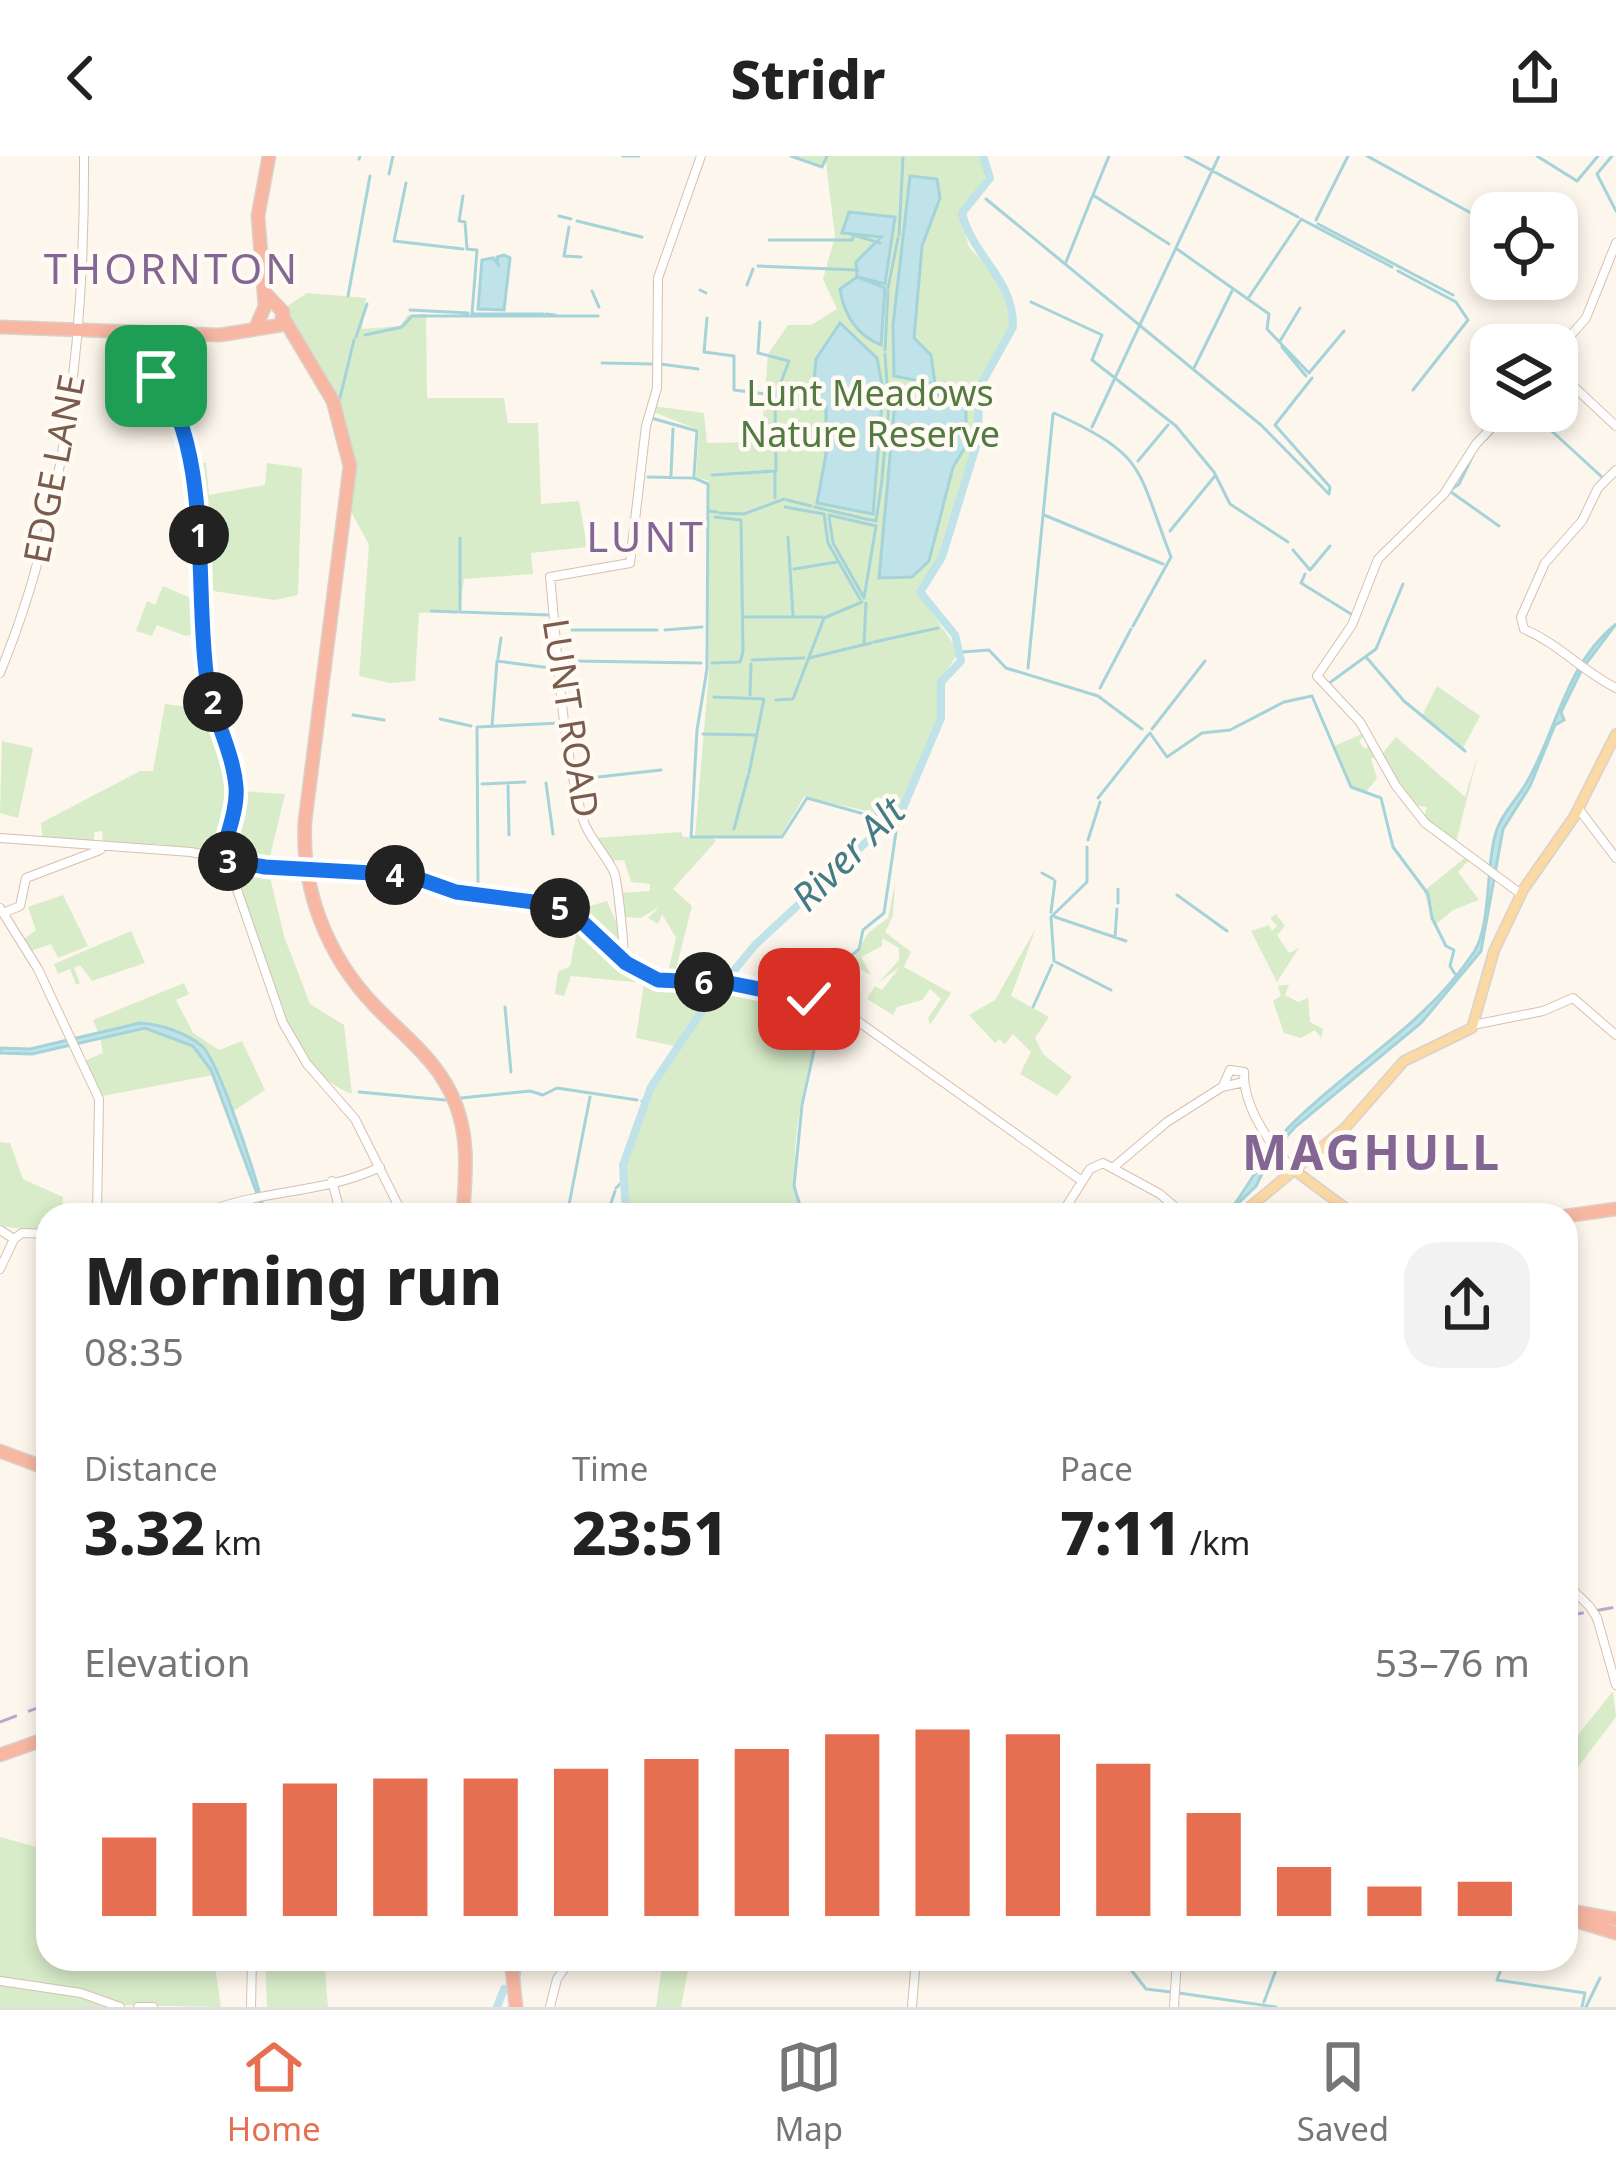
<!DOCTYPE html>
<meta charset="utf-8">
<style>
body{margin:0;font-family:"Noto Sans",sans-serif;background:#f2f2f2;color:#222;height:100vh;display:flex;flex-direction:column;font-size:45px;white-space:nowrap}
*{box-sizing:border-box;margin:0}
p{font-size:39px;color:#767676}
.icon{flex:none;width:66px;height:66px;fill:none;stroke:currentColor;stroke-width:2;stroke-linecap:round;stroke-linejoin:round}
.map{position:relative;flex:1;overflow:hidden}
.panel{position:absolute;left:36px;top:1047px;width:1542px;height:768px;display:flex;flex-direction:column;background:#fff;border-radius:36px;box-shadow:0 6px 18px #0003}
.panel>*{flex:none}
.fabs{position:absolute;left:1470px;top:36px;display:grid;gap:24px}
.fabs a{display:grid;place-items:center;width:108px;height:108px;border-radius:24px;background:#fff;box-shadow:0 6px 18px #0003;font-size:60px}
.pin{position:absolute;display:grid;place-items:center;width:102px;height:102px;color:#fff;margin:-51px;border-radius:24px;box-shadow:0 6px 18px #0006}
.km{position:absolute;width:60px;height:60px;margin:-30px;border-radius:50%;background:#222;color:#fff;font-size:33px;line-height:60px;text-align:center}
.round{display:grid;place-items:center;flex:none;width:126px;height:126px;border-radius:36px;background:#f2f2f2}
.headline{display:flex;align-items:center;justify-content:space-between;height:204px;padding:0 48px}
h1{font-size:66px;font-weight:800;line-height:90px}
.stats{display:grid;grid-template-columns:repeat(3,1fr);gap:18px;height:204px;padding:12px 48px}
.stats div{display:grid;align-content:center}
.stats b{font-size:60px;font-weight:800}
.stats small{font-size:33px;font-weight:400}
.stats p{font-size:33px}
.chart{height:336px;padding:24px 48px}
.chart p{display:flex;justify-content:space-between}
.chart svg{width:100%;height:216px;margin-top:12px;stroke:#e76f51;stroke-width:6}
header{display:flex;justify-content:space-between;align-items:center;height:156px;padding:0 48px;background:#fff;font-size:54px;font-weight:800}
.tabs{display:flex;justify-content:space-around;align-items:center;height:168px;border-top:3px solid #e0e0e0;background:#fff;font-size:33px;color:#767676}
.tabs a{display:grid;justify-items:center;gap:6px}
.tabs .on{color:#e76f51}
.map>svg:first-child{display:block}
</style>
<header><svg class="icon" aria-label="back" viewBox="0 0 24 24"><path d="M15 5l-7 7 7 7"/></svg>Stridr<svg class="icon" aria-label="share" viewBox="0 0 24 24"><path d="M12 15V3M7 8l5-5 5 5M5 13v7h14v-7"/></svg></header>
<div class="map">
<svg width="1616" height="1851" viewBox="0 0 1616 1851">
<rect width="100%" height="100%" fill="#fdf6ec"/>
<path fill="#d8ecc9" d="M790,0H980L988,17L960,58L969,91L1004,129L1011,174L978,230L975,284L941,401L916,434L959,496L937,529L940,559L905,645L889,660L804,641L780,681L712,682L716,685L673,733L692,750L674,821L653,816H668L676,782L662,758L658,768L648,762L659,751L641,762L624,761L618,737L650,735V728L631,726L624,704L610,705L597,682L681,676L683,681H695L709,516V325L696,321L699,274L651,255L653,250L704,257L707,287L761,286L768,198L788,169H811L837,153L823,123L835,80L826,7L822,11Z
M307,137L366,142L362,173L400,170L408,159L426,158L427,242H504L508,267H538L541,348L579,345L587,391L531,397L533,418L464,423L460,455L419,457L415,525L390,527L359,520L369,389L352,357L350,291L283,153Z
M192,306L206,307L209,339L265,329L267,307L302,312L298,439L275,444L206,434Z
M163,430L193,443L199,476L186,480L157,469L152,480L136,475L147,445L155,449Z
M1437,530L1480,560L1463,592L1422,560Z
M165,548L212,554L233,630L218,699L159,688L103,689L102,675L94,676V690L43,686L41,667L140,615H153Z
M1366,576L1359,586L1365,593L1371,588L1379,599L1371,603L1377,622L1366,636L1350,630L1332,591Z
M1396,581L1465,641L1479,595L1455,690L1424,661L1427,651L1412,649L1382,598Z
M2,585L33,592L18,662L0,657Z
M240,635L285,638L268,709L225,700Z
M1466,701L1469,704L1458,716L1479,744L1453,754L1434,770L1424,735Z
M242,710L269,717L284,780L310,848L344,869L352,938C278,909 259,791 236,723V710Z
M895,727L893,760L885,776L911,796L904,811L951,837L930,869L928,862L941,843L930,833L922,844L897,851L893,859L867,843L875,830L882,834L900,811L878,827L899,804V792L882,782V790L861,801L871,819L860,813L854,799L869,776L888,762Z
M63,739L88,790L58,802L51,788L31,795L22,784L36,774L28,751Z
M607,745L626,789L622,799L573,755Z
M1276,758L1285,770L1277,779L1289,797L1299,792L1277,826L1251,775L1269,769L1272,775L1277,770L1270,762Z
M579,765L644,820L719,829L675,890L636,882L644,827L571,820L564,840L555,838L558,816L570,810Z
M1036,772L1011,840L1049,861L1035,882L1043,898L1072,921L1057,940L1020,918L1031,896L1013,878L1005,888L999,883L995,887L969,859L995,844Z
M131,775L145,807L92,825L80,809L74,812L80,827L76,829L70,813L58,818L54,808Z
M184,827L189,838L176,844L193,877L219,894L242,885L265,934L229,958L205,893C160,870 149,864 98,876L93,864Z
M724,829L730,831L713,857L734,830L827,849C808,910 782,999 802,1059H627C612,976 670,888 724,829Z
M1283,829H1289L1285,839L1298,846L1308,842L1310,866L1323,873L1321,882L1315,874L1301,882L1284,877L1273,845L1281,840L1278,830Z
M133,872C166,871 201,887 213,919L102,940L82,906L103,897L100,881Z
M0,986L10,987L23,1023L63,1041L62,1059H48V1076L0,1070Z
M1613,1535L1616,1561L1566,1627V1594Z
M0,1681L48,1694V1803H214L221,1851L118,1849L80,1835L0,1823Z
M265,1803H324L328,1851H267Z
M663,1803H690L681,1851H656Z
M0,1827L77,1838L113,1851H0Z"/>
<path fill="#bfe3e8" stroke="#a5d3da" stroke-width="3" d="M910,20L937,23L940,42L922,90L914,182L931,199L935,228L894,220L893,169Z
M849,56L895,61L885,128L858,121L885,132L881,189C856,179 844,158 840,133L857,121L856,106L881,81L842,77Z
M504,99L510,102L504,154L478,153L482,104L493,102L498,108L497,101Z
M840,167L877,202L883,234L873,358L817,347L826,298V251L812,247L816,203Z
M895,245L966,248V290L953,311L929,405L912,421L879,422Z
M1616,468L1582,513L1561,556L1564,564L1555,569L1530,630L1503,673L1481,795L1421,867L1295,971L1273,996L1256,1030L1226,1059C1250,1031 1263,997 1289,971C1350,909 1425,870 1474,796C1491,770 1486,712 1495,680C1500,659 1517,644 1527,626C1558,572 1565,509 1616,468Z
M140,867C160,868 186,877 202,890C220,907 259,1030 265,1059L211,914L193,890L145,872L32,898L0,897V892L30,893Z"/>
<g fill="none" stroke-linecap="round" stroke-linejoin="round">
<path stroke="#a5d3da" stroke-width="3" d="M623,0H639
M791,0L822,11L827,0
M1109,0L1093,39L1169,88
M1185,0L1298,61
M1367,0L1491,68
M1537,0L1577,25L1598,0
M1612,0L1597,18L1616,55
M359,3L360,0
M389,18L393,0
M406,27L394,85L463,93
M463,40L459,65L465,66L467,93L477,94L472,158H543
M986,43L1261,269L1329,338L1330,331L1275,269L1312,222
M559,60L571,63
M1301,63L1392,111
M1316,64L1348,0
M577,65L618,75
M1318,68L1453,139
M569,71L564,100L581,101
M621,76L642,81
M899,79L903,2
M769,84H852L854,79L880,87
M1177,93L1269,158L1267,173L1309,217L1344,175
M1066,106L1092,41
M758,110L858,114
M1398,115L1456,146L1468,164L1413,234
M747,129L753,113
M888,132L898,82
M700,134L706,137
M592,135L599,151
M348,140L370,20
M1249,141L1300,65
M1031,146L1102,179L1092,204L1176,270L1214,316L1230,348L1288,386
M410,154L468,157
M546,158L555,159
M707,162L704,196L734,200V234L773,239
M365,179L402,171L412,160H598
M356,181L367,148
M1280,185L1300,152
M1282,191L1306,220
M885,194L888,135
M885,198L887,228
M602,207L653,208
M660,208L698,213
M1194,212L1232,135
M973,241H976
M339,246L354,184
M1530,255L1603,322
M1054,257C1148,300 1136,311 1171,401L1133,470
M651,262L697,275L694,320
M888,263L889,234L967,241
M1092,271L1219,0
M1486,283L1504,264
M1138,305L1168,269
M671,319L673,273
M712,319L776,315L775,242L789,205L758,197L760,166
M648,321L694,322L708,328L707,513L697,574L691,681H782L807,642L864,658L894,660
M882,322L887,267
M1449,335L1459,328L1473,299
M1451,336L1499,370
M775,342V317
M787,344L811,350
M785,351L824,358L828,387L860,443
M815,351L870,364
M708,355L717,356
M720,357L744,358L784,343
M829,359L876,370L864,442
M1044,359L1163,408
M829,361L833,387L863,440
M872,364L876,365L882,324
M1170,375L1214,321
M788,381L793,459
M1293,394L1310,414L1330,390
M794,413L837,406
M1305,418L1301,427L1351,458
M431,455L457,456
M460,456V382
M461,456L549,459
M745,461H822
M572,474H657
M665,474L702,471
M874,486L938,472
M864,487L866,447
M962,496L989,494L1006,512L1098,540L1142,573
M1366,501L1404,545L1465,595
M498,502L501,482
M809,502L871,487
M752,504L804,502
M573,505L701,507
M712,507L740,506L743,496L741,364L715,361
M1028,512L1053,258
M1328,528L1376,493L1403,428
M1100,532L1131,473
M750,539L751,508
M714,541L764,543L749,617
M776,544L793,543L824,462L862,446
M353,559L384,564
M440,563L471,570
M492,570L497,505L558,513
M1152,573L1205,505
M1150,577L1167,601L1202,577L1230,574L1284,546L1312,540L1351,631L1381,642L1393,691L1428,738L1432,762L1446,790L1454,794L1450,810L1455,818
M703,578L756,579
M580,623L661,614
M546,627L553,678
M482,628L525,626
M508,630L509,679
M1098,642L1148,579
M734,673L748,620
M1088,684L1100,646
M1087,691V726L1051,761L1054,805L1111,834
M1042,717L1053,723
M478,733L477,571L560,567
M1177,739L1227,775
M1118,747V733
M1051,756L1055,725
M1055,761L1126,785
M1115,781L1117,753
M505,851L511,916
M1033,851L1052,809
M359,936L445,944
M461,942L530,935L543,939L557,932L637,944
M642,945H644
M616,1032L621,1027
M567,1059L590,941
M607,1059L615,1035
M803,1059L794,1030L802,949L831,817L859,793L863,774L884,757L899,656
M1123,1803L1130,1814
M1505,1803L1497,1824L1585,1837L1582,1851
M1132,1815L1146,1833L1171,1836
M1179,1837L1276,1851
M1264,1846L1280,1803
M1586,1851L1600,1822"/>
<path stroke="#bfe3e8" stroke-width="8" d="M626,1059L623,1009L651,931L708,846L755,789L903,652L941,562V526L961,505L955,479L920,436L942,401L978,284L979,232L1013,171C1014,122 973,102 962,57L990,22L983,0
M517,1819L519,1803
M497,1851L504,1833"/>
<defs>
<path id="secondary" d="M143,177L153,214L187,278L204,424L201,470L208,532L236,631L221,703
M1557,195L1586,162L1616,87
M1557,215L1616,270
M1507,255L1476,288L1444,338L1378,403L1352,469L1317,520L1360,566L1396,630L1425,667L1521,738
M1616,314L1598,332L1582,365L1545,407L1521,461L1524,473C1559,488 1582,515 1616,532
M0,517C67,354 85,175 84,0
M1578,652L1616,702
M0,682L191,696L280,715L408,719L456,736L549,748L578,762L626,807L658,824L729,827L835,849L1082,1025
M221,703L233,722L283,867L307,908L355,963L403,1059
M0,752L38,813L99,943L97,1059
M3,757L20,750L26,722L100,694
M623,805C626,799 617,721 614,716C605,697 587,680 582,660C561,584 558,498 550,421L630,407L646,270L657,232L658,122L701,0
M1473,869L1543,855L1573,842L1616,879
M1223,930L1230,914L1244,916C1243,951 1270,989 1294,1014
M1115,1010L1167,966L1222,931L1244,926
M332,1025L341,1059
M200,1059C256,1033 323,1039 380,1011
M1061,1059L1090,1013L1103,1007L1160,1038L1184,1059
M0,1074L14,1083
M14,1083L22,1077L48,1078
M0,1113L14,1083
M1566,1427L1590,1451
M1597,1462L1616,1529
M0,1825L81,1837L120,1851
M138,1851H153
M251,1851L252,1803
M550,1851L557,1823L571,1803
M912,1851L916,1803
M1174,1851L1177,1803"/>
<path id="primary" d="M1294,1014L1355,1059
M1240,1059L1345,972L1404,905L1472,872L1494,795L1523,734L1574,661L1616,578"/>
<path id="highway" d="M284,163L333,245L350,310L305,665C301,734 327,800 375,850C406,882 440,906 456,949C470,986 465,1021 463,1059
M0,171L220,179L281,169L283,156L265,137
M256,171L265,150L258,60L269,0
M1566,1060L1616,1053
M0,1295L48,1313
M0,1599L48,1582
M1566,1754L1616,1763
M1566,1762L1616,1777
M511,1803L516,1851"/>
</defs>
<use href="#secondary" stroke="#d6c0b0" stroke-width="10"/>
<use href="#primary" stroke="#dad1cd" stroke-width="12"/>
<use href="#highway" stroke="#dad1cd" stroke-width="15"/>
<use href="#secondary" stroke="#fff" stroke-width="8"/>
<use href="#primary" stroke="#fbd9a5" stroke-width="9"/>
<use href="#highway" stroke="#f7b7a3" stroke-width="12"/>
<path stroke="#b9a8c9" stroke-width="3" stroke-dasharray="18 12" stroke-linecap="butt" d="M1566,1460L1616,1451
M0,1566L48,1548"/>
<defs>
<path id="secondary-bridge" d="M1590,1451L1597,1462"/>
</defs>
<use href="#secondary-bridge" stroke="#d6c0b0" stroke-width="10" stroke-linecap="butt"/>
<use href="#secondary-bridge" stroke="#fff" stroke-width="8"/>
</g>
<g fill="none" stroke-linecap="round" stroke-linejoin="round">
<defs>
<path id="route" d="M156,220C213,292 194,435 207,524C212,560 233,594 236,631C238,653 226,681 221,703L265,711L408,719L456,736L549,748L578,762L626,807L658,824L729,827L809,843"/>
</defs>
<use href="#route" stroke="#fff" stroke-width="24"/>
<use href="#route" stroke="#1a73e8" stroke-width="15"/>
</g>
<g text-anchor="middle" stroke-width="9" stroke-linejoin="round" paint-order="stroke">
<g font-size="36" fill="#537a41" stroke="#fffaf3">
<text x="870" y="250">Lunt Meadows<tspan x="870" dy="41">Nature Reserve</tspan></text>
</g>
<g font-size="36" fill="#7a5c4d" stroke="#fffaf3">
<text transform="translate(54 313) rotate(-79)" y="13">EDGE LANE</text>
<text transform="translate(571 562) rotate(81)" y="13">LUNT ROAD</text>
</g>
<g font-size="39" font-style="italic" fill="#437c86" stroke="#fffaf3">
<text transform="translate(848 698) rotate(-45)" y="14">River Alt</text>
</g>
<g font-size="42" letter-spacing="3" fill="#846695" stroke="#fffaf3">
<text x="172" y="128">THORNTON</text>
<text x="646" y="396">LUNT</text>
</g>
<g font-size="48" font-weight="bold" letter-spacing="3" fill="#846695" stroke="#fffaf3">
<text x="1372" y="1014">MAGHULL</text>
</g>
</g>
</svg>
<div class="fabs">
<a><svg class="icon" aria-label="locate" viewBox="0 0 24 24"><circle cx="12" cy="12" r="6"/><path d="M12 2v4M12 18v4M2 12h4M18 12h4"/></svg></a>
<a><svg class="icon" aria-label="layers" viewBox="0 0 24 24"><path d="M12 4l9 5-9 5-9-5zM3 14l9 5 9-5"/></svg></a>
</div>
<div class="pin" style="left:156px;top:220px;background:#1e9e55"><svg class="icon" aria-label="arrive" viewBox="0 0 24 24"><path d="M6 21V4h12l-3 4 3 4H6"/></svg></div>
<div class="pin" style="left:809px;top:843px;background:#d93025"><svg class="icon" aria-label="check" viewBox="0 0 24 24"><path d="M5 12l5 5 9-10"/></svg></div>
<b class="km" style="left:199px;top:379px">1</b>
<b class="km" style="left:213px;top:546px">2</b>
<b class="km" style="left:228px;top:705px">3</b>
<b class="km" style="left:395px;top:719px">4</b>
<b class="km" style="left:560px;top:752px">5</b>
<b class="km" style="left:704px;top:826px">6</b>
<section class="panel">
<div class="headline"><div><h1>Morning run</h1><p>08:35</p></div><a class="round"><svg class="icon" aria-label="share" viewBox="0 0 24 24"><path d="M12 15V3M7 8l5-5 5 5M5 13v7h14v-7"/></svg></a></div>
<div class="stats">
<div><p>Distance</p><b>3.32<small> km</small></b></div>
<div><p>Time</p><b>23:51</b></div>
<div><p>Pace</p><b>7:11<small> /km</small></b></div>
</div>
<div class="chart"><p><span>Elevation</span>53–76 m</p>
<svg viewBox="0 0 160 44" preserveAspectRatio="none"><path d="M5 44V28M15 44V21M25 44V17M35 44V16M45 44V16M55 44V14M65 44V12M75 44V10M85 44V7M95 44V6M105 44V7M115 44V13M125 44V23M135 44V34M145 44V38M155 44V37"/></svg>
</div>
</section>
</div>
<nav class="tabs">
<a class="on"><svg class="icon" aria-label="home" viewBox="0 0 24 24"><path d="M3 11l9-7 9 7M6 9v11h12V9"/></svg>Home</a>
<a><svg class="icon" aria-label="map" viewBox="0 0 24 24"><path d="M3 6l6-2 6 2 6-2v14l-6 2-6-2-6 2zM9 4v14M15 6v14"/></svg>Map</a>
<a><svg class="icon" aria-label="saved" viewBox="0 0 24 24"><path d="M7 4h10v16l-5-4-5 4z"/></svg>Saved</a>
</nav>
